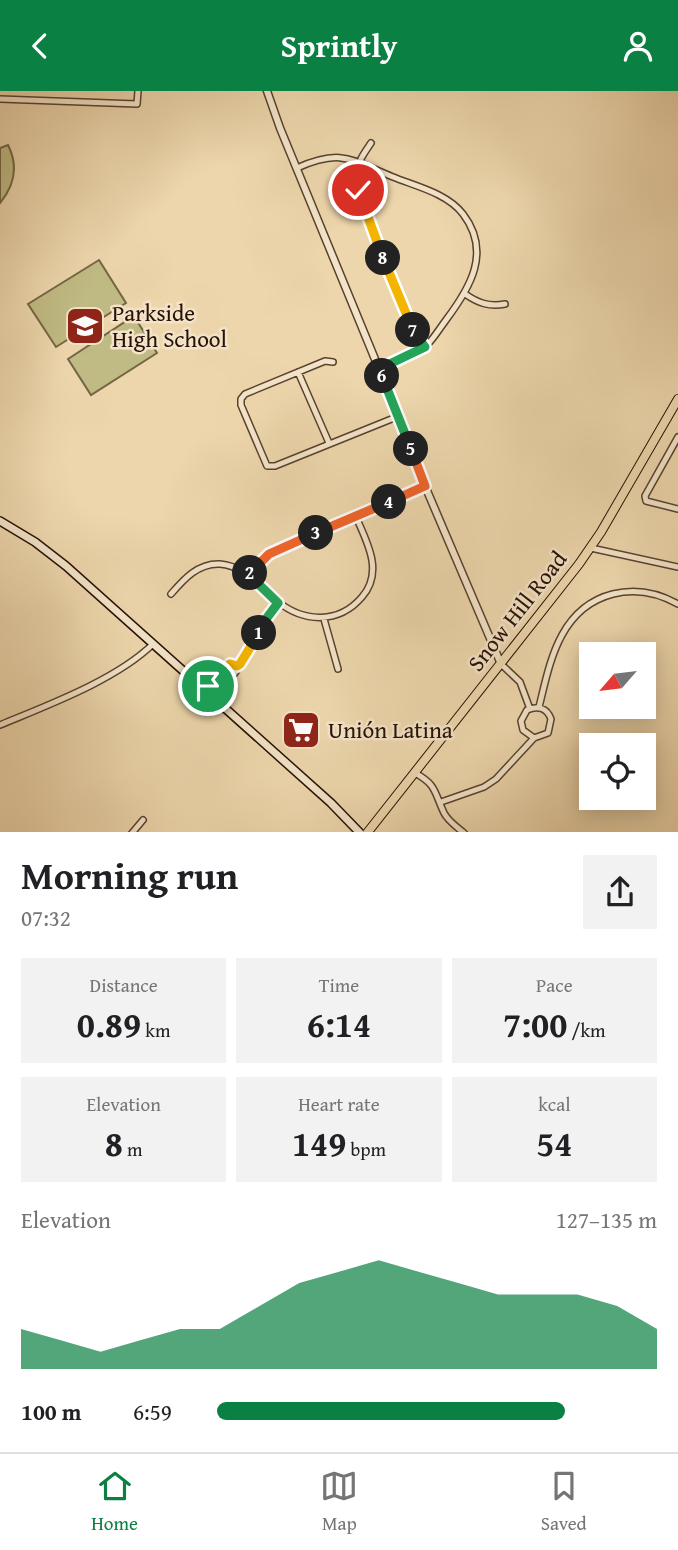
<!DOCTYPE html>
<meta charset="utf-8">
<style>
body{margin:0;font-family:"Gentium Book Plus",serif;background:#f2f2f2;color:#202124;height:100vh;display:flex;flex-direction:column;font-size:26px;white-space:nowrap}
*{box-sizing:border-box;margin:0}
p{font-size:23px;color:#757577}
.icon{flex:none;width:38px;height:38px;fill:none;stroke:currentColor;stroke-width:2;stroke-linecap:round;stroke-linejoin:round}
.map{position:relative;height:741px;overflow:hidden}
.sheet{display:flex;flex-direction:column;background:#fff;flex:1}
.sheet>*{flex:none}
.needle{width:46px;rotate:242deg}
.fabs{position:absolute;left:579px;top:551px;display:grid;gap:14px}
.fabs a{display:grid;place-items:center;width:77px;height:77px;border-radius:0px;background:#fff;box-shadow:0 4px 18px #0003;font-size:35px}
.pin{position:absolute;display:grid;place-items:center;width:60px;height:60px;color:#fff;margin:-30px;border:4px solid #fff;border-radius:50%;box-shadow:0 2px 7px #0007}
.km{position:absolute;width:35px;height:35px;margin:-18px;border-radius:50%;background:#222;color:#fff;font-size:19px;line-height:35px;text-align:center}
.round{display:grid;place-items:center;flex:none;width:74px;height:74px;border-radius:0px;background:#f2f2f2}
.head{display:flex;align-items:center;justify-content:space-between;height:119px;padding:0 21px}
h1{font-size:38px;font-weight:700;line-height:52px}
.figures{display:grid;grid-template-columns:repeat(3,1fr);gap:10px;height:119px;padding:7px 21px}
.figures div{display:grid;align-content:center;border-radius:0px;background:#f2f2f2;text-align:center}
.figures b{font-size:35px;font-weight:700}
.figures small{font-size:19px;font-weight:400}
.figures p{font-size:19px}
.chart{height:196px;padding:14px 21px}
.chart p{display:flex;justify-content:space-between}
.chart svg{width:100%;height:126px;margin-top:7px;fill:#0b8043;opacity:.7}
ul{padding:0 21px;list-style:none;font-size:23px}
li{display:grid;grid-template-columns:112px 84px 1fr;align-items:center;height:52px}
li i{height:18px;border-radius:9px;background:#0b8043}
header{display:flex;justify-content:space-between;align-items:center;height:91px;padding:0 21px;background:#0b8043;color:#fff;font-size:32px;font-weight:700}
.menu{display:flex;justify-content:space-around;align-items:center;height:98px;border-top:2px solid #e0e0e0;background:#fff;font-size:19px;color:#757577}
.menu a{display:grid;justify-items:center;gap:4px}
.menu .active{color:#0b8043}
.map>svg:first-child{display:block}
</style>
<header><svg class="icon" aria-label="back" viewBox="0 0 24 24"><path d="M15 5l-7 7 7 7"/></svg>Sprintly<svg class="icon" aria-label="person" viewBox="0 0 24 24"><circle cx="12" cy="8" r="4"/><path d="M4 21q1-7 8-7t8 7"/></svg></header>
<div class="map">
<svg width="678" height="742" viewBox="0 0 678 742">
<rect width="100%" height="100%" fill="#edd6ac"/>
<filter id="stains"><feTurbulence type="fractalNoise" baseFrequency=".00286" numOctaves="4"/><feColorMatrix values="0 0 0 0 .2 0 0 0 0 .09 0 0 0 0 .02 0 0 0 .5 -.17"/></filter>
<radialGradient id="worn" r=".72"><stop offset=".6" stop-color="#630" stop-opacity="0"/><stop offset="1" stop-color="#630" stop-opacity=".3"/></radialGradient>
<path fill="#c0bb84" stroke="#746644" stroke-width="2" d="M8,54C18,74 15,94 0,112V57Z
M99,169L126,212L56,256L28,213Z
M134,225L157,262L91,304L68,268Z"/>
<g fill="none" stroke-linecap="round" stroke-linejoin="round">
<defs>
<path id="minor" d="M0,8L137,13L138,0
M371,52C365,61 358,70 357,81C353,110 400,206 413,239L425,256
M297,77C342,57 351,69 393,86C415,95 447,102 463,123C492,161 470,197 446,229C440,237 434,247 427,254C415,266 394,271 379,278
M465,203C478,212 489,216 505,213
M333,271L325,270L245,303L241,308V314L267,375H275L399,325
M298,281L329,352
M678,346L645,405L646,410L678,418
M591,457L678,476
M249,484L262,469L279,457L425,395
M171,503C184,488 198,472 220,473C245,475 258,496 277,510C304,532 339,533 362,506C384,481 367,451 356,426
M324,528L338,578
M501,573L520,591L530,618
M204,599L227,575H237
M212,606L235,582L257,548L266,528L278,512
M539,616C545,592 550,566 562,544C586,500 635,489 678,513
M0,634C48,614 116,589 153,553
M415,682C437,694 434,701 444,722C448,730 457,736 464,742
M441,711L484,696L496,688L534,647L548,642L551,628C547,617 538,614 527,619L521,630L523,639L534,647
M132,742L143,729"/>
<path id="tertiary" d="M267,0L280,37L393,312L425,395L501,573"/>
<path id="secondary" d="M0,430L35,451L66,475L331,712L360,742"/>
<path id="primary" d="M367,742L579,473L601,441L678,308"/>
</defs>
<use href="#minor" stroke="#58422f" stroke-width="8"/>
<use href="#tertiary" stroke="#58422f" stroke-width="9"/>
<use href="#secondary" stroke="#271005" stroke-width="10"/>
<use href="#primary" stroke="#271005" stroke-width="10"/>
<use href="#minor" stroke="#f3e4c9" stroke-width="5"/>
<use href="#tertiary" stroke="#f3e4c9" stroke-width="6"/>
<use href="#secondary" stroke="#f3e4c9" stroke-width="7"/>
<use href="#primary" stroke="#edd6ac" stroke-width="8"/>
</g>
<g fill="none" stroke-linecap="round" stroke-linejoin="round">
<defs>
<path id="split-1" d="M208,595L230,573L237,575L240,573L259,542"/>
<path id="split-2" d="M250,482L249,484L278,512L266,528L259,542"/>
<path id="split-3" d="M250,482L269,463L316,442"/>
<path id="split-4" d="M316,442L389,411"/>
<path id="split-5" d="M389,411L425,395L411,358"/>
<path id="split-6" d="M382,285L411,358"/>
<path id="split-7" d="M382,285L379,278L425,256L413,239"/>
<path id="split-8" d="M383,167L413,239"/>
<path id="split-9" d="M358,99L383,167"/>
</defs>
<use href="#split-1" stroke="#fff" stroke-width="14"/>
<use href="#split-2" stroke="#fff" stroke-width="14"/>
<use href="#split-3" stroke="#fff" stroke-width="14"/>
<use href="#split-4" stroke="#fff" stroke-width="14"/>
<use href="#split-5" stroke="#fff" stroke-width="14"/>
<use href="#split-6" stroke="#fff" stroke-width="14"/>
<use href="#split-7" stroke="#fff" stroke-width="14"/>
<use href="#split-8" stroke="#fff" stroke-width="14"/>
<use href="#split-9" stroke="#fff" stroke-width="14"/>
<use href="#split-1" stroke="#f5b400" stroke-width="9"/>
<use href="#split-2" stroke="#22a559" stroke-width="9"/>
<use href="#split-3" stroke="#f0652b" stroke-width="9"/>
<use href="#split-4" stroke="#f0652b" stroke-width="9"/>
<use href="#split-5" stroke="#f0652b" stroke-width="9"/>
<use href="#split-6" stroke="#22a559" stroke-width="9"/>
<use href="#split-7" stroke="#22a559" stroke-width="9"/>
<use href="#split-8" stroke="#f5b400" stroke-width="9"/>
<use href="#split-9" stroke="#f5b400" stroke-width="9"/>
</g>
<defs>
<symbol id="school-square" viewBox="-11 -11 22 22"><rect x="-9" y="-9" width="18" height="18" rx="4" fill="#8f2418" stroke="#f3e4c9"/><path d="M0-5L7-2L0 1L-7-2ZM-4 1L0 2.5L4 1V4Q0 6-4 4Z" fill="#fff"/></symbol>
<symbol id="supermarket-square" viewBox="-11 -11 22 22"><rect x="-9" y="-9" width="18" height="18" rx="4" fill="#8f2418" stroke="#f3e4c9"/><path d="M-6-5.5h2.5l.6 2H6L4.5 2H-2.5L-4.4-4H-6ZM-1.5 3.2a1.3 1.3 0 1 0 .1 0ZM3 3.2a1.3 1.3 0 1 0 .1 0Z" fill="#fff"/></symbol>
</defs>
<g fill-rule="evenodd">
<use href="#school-square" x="63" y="213" width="44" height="44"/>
<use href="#supermarket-square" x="279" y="617" width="44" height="44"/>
</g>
<g text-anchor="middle" stroke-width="5" stroke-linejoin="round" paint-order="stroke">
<g font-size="23" fill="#271005" stroke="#f3e4c9" text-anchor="start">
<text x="112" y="230">Parkside<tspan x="112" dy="26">High School</tspan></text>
<text x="328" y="647">Unión Latina</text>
</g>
<g font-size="23" fill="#271005" stroke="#f3e4c9">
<text transform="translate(517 520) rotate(-52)" y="8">Snow Hill Road</text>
</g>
</g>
<rect width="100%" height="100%" filter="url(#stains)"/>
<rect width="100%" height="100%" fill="url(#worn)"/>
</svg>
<div class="fabs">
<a><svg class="needle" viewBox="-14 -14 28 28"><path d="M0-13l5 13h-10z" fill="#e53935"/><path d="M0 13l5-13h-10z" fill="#757577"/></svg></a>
<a><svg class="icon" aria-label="locate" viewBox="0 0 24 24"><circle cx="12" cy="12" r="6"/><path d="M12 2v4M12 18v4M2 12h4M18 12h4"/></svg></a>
</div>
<div class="pin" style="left:208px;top:595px;background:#1e9e55"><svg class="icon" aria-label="arrive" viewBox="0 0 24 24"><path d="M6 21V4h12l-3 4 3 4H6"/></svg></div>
<div class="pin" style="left:358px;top:99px;background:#d93025"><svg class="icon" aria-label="check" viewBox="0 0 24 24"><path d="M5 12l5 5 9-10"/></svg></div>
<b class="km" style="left:259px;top:542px">1</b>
<b class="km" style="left:250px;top:482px">2</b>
<b class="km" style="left:316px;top:442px">3</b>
<b class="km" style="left:389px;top:411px">4</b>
<b class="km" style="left:411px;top:358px">5</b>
<b class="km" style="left:382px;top:285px">6</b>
<b class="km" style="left:413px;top:239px">7</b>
<b class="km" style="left:383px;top:167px">8</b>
</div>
<section class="sheet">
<div class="head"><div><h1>Morning run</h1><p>07:32</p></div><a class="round"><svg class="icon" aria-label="share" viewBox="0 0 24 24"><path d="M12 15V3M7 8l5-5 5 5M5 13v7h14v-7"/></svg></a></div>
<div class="figures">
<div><p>Distance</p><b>0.89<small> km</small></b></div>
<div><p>Time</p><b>6:14</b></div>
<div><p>Pace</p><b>7:00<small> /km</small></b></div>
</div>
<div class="figures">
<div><p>Elevation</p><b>8<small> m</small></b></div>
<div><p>Heart rate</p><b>149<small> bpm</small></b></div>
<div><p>kcal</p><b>54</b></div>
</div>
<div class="chart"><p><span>Elevation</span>127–135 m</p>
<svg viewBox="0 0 160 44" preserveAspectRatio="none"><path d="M0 44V30L10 34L20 38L30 34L40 30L50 30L60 22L70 14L80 10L90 6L100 10L110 14L120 18L130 18L140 18L150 22L160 30V44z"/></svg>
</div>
<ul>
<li><b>100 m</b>6:59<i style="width:79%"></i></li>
</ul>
</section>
<nav class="menu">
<a class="active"><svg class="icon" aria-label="home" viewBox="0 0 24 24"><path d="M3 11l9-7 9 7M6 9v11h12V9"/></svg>Home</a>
<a><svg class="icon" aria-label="map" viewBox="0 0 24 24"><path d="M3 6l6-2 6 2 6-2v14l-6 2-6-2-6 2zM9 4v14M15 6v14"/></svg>Map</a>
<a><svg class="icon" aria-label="saved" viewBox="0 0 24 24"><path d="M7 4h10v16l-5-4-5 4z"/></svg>Saved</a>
</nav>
